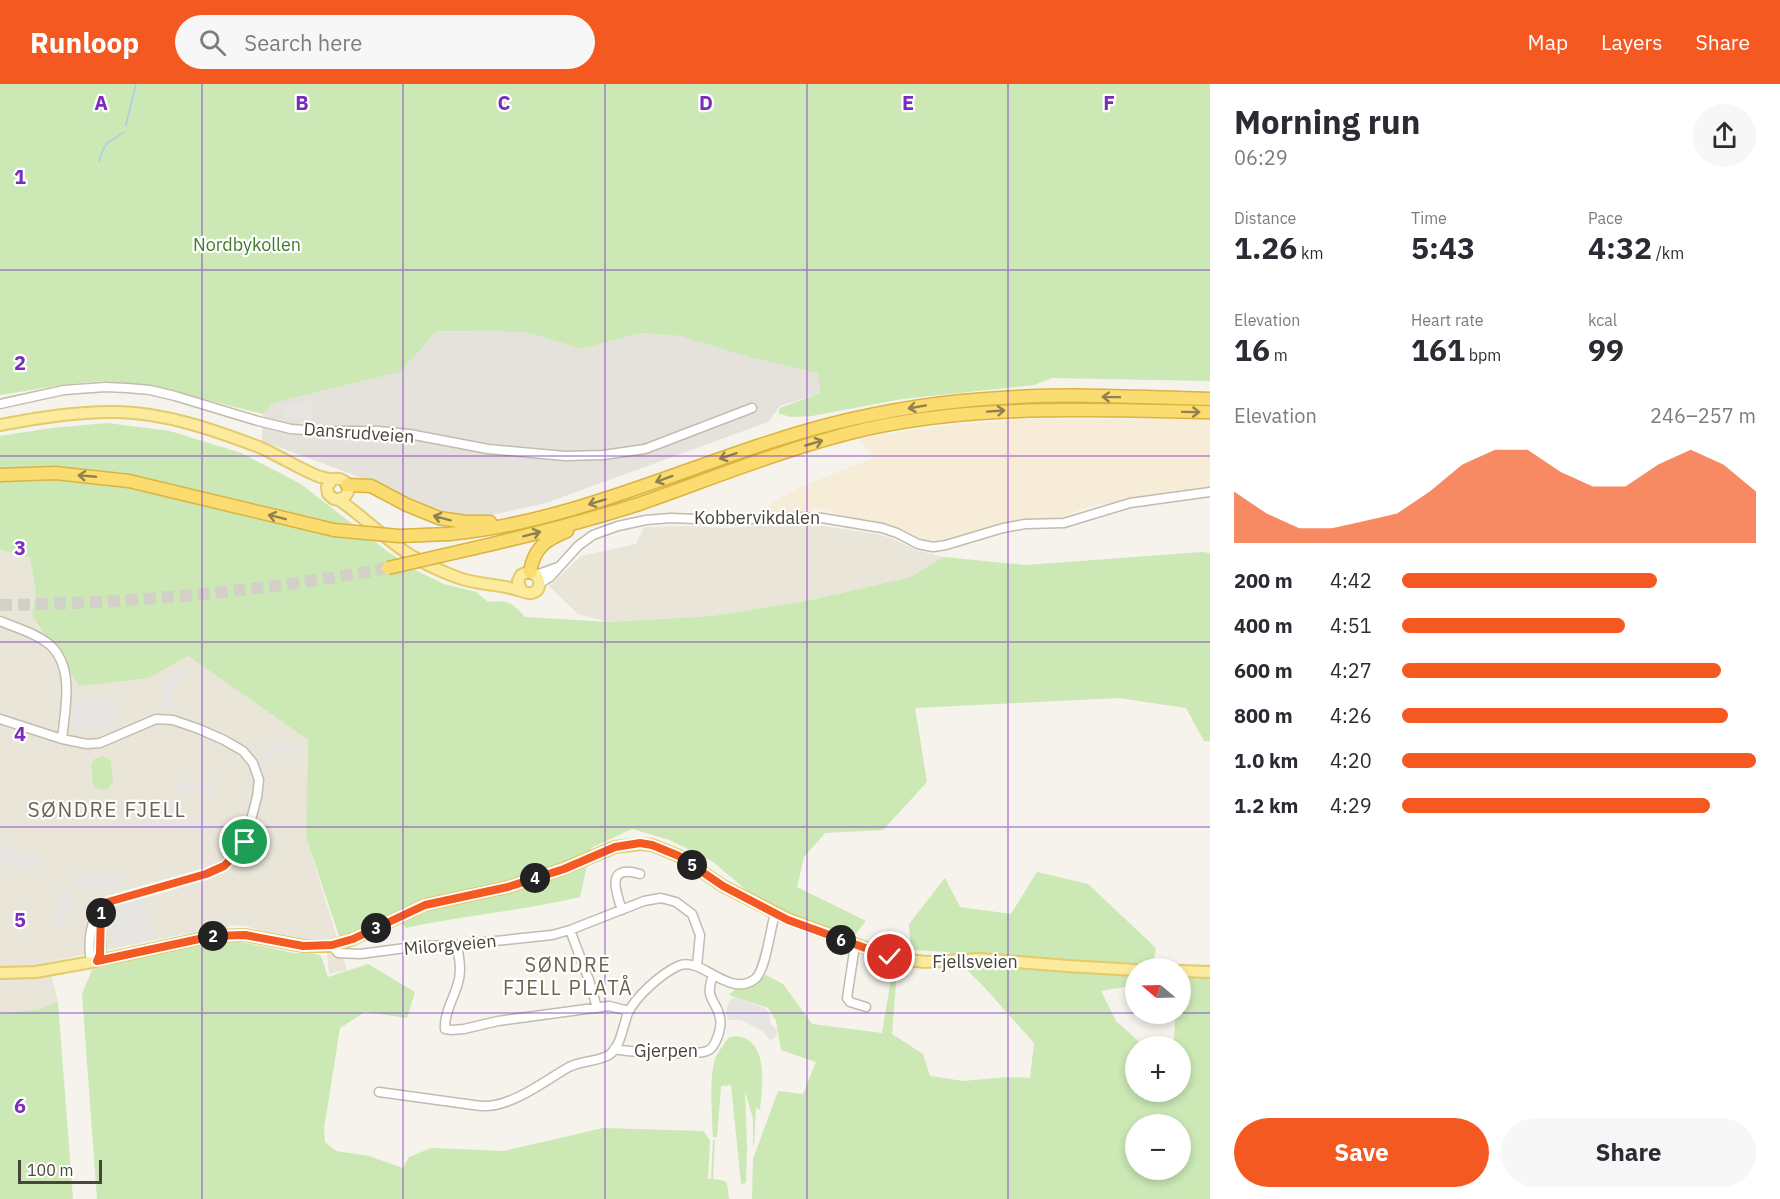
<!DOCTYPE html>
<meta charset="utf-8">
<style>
body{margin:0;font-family:"IBM Plex Sans",sans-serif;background:#f7f7f7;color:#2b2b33;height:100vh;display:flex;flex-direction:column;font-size:22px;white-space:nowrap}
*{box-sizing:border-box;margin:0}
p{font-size:20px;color:#7c7c81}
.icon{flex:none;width:33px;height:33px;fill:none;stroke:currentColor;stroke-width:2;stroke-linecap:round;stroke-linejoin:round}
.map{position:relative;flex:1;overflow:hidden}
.side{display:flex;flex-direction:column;background:#fff;width:570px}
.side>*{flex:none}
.needle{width:39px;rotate:289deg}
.tools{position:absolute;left:1125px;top:874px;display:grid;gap:12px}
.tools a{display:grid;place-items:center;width:66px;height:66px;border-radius:50%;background:#fff;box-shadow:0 3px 9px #0003;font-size:30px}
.scale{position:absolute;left:18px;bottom:15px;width:84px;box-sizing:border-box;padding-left:6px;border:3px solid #494539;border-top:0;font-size:16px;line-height:21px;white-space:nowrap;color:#494539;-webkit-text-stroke:4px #fff;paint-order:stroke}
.pin{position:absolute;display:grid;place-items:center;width:51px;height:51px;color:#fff;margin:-26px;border:3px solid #fff;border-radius:50%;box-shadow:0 2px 6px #0007}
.km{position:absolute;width:30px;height:30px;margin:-15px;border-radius:50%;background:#222;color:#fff;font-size:16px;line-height:30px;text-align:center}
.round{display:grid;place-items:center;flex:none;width:63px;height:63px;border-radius:32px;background:#f7f7f7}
.overview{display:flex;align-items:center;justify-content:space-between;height:102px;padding:0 24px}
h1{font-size:33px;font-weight:800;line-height:45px}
.metrics{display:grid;grid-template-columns:repeat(3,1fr);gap:9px;height:102px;padding:6px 24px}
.metrics div{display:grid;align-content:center}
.metrics b{font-size:30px;font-weight:800}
.metrics small{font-size:16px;font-weight:400}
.metrics p{font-size:16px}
.chart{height:168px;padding:12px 24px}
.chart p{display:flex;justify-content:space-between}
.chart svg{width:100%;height:108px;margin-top:6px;fill:#f55922;opacity:.7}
.action{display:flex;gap:12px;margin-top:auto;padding:12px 24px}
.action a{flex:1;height:69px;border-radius:36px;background:#f55922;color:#fff;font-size:24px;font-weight:800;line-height:69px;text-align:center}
.action a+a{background:#f7f7f7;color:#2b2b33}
ul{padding:0 24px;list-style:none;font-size:20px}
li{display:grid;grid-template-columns:96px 72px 1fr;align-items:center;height:45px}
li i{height:15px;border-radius:8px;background:#f55922}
header{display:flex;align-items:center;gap:36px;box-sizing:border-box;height:84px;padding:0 30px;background:#f55922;color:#fff}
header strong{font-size:28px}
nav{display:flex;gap:33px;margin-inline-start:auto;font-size:21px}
.search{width:420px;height:54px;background:#f7f7f7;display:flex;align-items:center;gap:15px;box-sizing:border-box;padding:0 21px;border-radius:33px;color:#7c7c81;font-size:22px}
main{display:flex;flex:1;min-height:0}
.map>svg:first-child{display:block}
</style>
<header>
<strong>Runloop</strong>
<div class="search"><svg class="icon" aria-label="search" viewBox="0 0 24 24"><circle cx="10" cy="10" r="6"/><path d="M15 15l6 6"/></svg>Search here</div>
<nav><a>Map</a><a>Layers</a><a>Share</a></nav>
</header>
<main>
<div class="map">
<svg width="1210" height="1115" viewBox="0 0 1210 1115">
<rect width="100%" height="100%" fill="#f5f3eb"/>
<path fill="#e9e6d9" d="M792,440H810L876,450L891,454L916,466L943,473L911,493L811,516L712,532L609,538L578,530L549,502L581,472L636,460L644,443L693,442L723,444Z
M0,466L30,473L36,509L32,531L149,594L188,572L308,656L306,753L347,886L329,890L326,857H307L277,851L245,842L230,841L223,847L185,850L48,878L58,918L40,925L0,930Z"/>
<path fill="#f6ecd7" d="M1030,335H1210V404L1169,412L1099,420L1079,426L1060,435L951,457L931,458H919L888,442L840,431L819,424L775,431L768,422L797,404L874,374L858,354L950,341Z"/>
<path fill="#e5e2dc" d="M437,247L525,248L582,265L640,249L680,252L752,274L819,289L820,309L780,322L768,338L546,419L492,431L459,432L429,425L354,391L262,357L263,330L273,319L400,288Z"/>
<path fill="#cbe8b5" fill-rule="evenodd" d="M0,0H1210V297L1052,294L1034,301L902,315L812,332L790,333L778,329L780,324L820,309L818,289L752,274L680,252L640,249L582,265L525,248L437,247L400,288L273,319L263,330L159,304L129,299L102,297L69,300L0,311Z
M107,339L170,347L241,369L301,400L387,467L417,487L444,500L476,508L488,518C507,516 512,518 525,533L609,538L712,532L811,516L911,493L943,473L1026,481L1202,468L1210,469V657H1204L1186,624L1119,614L915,624L927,698L883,746L825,749L804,773L797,803L866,837L851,856L779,827L751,810L713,778L670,756L632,745L591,764L580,813C522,827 463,831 406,844L393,830L340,855L306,753L308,656L188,572L149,594L79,602L32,531L36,509L30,473L0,466V352L51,344Z
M103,672L111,677L113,697L108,705C101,707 98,706 93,701L91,681L94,675Z
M1037,788L1088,800L1156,864L1152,885H1136L1135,901L1101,907L1116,937L1145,963H1136V1008H1180V963H1174L1175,930H1180V885H1177V883L1210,882V1115H752L753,1075L778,1007L803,1010L816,978L781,966L776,937L768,924L729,911L735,905L751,902L766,891L783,900L812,940L882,949L893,883L897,886L892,950L923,970L930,992L963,997L1008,993L1030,994L1034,959L985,904L949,868L911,866L909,840L945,794L960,823L1011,830ZM1136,1041H1180V1086H1136Z
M237,858C257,860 274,865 293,869C303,870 312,867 321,872L328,893L368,880L415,908L407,934L365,928L340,944L324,1044L325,1058L336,1067L369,1072L403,1084L409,1073L431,1064L504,1067L603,1044L703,1047L710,1056L708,1095H711L713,1056H715L713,1095L725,1097L727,1100L729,1115H97L82,910L92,886L186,863Z
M58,918L73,1115H0V930L40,925Z
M736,952C770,956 762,1002 760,1026L756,1023L754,1061H753V1035L745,1007L747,1064L746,1099L741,1100L731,1001L721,1002L717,1053H713C712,1031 709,996 715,975C718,968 724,960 728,954Z"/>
<path fill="#e7e5e2" d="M312,315V335L282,333L283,323Z
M181,583L189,587L174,601L172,606L173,628H160L161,600L166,593Z
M73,611L117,618L112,649L72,645Z
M283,658L295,662L297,665L294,670L275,669L272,671L271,674L259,682L253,672H259L273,665L274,660Z
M177,697L212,699L218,705L217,709L175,707Z
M142,724H179L180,729H185L187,735L192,738L193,733L229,742L240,746L239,751L216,744L213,752L184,745L142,742Z
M0,760L43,773L35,788L0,776Z
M123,788L124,802L101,804L100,799L95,800L85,806L76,799V794Z
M63,806L74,811L63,840L54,841L50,839Z
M143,813L154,854L116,863L109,828L118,826L117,820Z
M735,914L740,915L764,924L769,929L771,940L777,946V950L774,954L770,956L762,947L741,936H728L726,930L728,919L730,916Z"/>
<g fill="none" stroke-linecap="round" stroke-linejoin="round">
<path stroke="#a9cbef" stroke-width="1.5" d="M126,41L136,0
M99,77C106,54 108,60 124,48"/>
<path stroke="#d3d0c7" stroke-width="12" stroke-dasharray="12 6" stroke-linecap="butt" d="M0,521C131,519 260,508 388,484"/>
<defs>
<path id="minor" d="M0,320L64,306L105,303L127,304L150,306L175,312L258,337L291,345L319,347H378L409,350L488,365L565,372L603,371L645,365L752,324
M536,491L558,483
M540,499L550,493L578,462L593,451L618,442L646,436L671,434L724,436L803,433L822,434L882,444L897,449L918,460L933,463L946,461L1003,444L1025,440L1064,439L1130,419L1210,408
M0,537C16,544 36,549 50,561C75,584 65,625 62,655
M0,635L62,655L87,660L100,659L156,635L173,636L199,645L224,656L243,667L253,679L259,696L257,713L245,758L234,773L223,782L206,790L108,818C92,831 88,851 90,871L97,877L101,870V824
M622,826C615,806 606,780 640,790
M570,846L590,899L597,924
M457,861C459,873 462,887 458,899C454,914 444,929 445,945L452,946L464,945L498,937L609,922L629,927
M855,861L847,914L850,918L866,923
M332,862L338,869L360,870L421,862L457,861L552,851L570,846L644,817L661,814L676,818L692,830L700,851L697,882
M614,965C630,968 693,972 707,967C716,964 722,943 720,934C716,914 704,917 713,891
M379,1008L481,1022C511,1024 544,997 569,983C581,977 600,977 609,971C621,963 623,941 628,929C636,912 661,890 678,882C701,871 729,915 755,895C766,886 770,845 775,830"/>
<path id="major" d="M0,341C39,334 78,327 118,328C166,329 214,346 259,363C280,372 299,385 320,393C322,393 328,395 329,395C333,396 338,393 342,396C355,402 347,417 334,415L328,410L327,403L332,396
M339,416C366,434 388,459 417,475C430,482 445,489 459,494C479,501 499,500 518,506C523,507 526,510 532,509C541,507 541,497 536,491L528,488L521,491L518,497L521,506
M1180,887L1210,888
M0,889L36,888L97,877L213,852L245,851L303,862H332L353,855L425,821L508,803L563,785L615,763L641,760L652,761L679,772L723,802L788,835L890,873L924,878L980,875L1068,882L1136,886"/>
<path id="highway" d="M0,391L55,389L129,397L334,446
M347,401L371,402L407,421L439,434L466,438H490
M449,450C583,437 703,373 831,340C887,326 944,317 1001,314C1071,309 1141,313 1210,315
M475,464C531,451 587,437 642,419C716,393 789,363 866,345C979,320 1095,326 1210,328
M530,488C534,464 545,456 567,447"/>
</defs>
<use href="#minor" stroke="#c1bcad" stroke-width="11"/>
<use href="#major" stroke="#e2cb6c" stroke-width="14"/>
<use href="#highway" stroke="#dbb33f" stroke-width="15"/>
<use href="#minor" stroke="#fff" stroke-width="8"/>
<use href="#major" stroke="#fceb9d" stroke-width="10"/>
<use href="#highway" stroke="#fbdc70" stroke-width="12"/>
<defs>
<path id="highway-bridge" d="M334,446L399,452L449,450
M388,484L475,464"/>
</defs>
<use href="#highway-bridge" stroke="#dbb33f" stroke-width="15" stroke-linecap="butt"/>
<use href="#highway-bridge" stroke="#fbdc70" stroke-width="12"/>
</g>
<defs><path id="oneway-shaft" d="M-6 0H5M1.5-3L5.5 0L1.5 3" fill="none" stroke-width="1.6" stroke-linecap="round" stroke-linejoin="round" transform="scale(1.5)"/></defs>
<g stroke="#90814f">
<use href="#oneway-shaft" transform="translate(1111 313) rotate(-179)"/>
<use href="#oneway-shaft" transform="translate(917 323) rotate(170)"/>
<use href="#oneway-shaft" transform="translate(996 327) rotate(-4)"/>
<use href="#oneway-shaft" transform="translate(1191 328) rotate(1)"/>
<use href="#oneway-shaft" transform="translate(814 359) rotate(-16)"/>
<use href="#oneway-shaft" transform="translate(728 372) rotate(161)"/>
<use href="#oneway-shaft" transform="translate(87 392) rotate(-175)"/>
<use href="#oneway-shaft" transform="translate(664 395) rotate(160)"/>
<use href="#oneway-shaft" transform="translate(597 418) rotate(163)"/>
<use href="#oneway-shaft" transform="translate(277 433) rotate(-166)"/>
<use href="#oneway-shaft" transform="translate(442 434) rotate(-165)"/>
<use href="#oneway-shaft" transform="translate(532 450) rotate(-15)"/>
</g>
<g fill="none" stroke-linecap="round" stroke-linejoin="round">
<defs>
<path id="route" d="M245,758L234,772L224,782L206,790L108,818L101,824L100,870L97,877L213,852L245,851L303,862L332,861L353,855L425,821L508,803L564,785L615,763L640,759L652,761L679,772L723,802L788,836L890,873"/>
</defs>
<use href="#route" stroke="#fff" stroke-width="12"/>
<use href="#route" stroke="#f55922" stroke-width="8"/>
</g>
<path fill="none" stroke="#7b2cbf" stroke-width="1.5" stroke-opacity="0.55" d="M202,0V1115M403,0V1115M605,0V1115M807,0V1115M1008,0V1115M0,186H1210M0,372H1210M0,558H1210M0,743H1210M0,929H1136M1180,929H1210"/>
<g text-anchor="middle" stroke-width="4.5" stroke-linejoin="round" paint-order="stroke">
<g font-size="18" fill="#417b2c" stroke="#fff">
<text x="247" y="167">Nordbykollen</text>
</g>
<g font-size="18" fill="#494539" stroke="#fff">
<text transform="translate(359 349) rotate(4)" y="6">Dansrudveien</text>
<text x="757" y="440">Kobbervikdalen</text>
<text transform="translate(450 861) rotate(-5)" y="6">Milorgveien</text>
<text x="975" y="884">Fjellsveien</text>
<text x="666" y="973">Gjerpen</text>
</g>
<g font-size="20" letter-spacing="1.5" fill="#6c6450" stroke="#fff">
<text x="568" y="888">SØNDRE<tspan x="568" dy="23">FJELL PLATÅ</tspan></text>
</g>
<g font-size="21" letter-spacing="1.5" fill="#6c6450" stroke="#fff">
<text x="107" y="733">SØNDRE FJELL</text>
</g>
</g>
<g font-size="20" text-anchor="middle" font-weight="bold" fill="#7b2cbf" stroke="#fff" stroke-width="4.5" stroke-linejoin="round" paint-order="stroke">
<text x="101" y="26">A</text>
<text x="302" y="26">B</text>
<text x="504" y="26">C</text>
<text x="706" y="26">D</text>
<text x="908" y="26">E</text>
<text x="1109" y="26">F</text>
<text x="20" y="100">1</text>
<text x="20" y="286">2</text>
<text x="20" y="471">3</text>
<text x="20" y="657">4</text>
<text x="20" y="843">5</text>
<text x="20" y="1029">6</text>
</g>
</svg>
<div class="tools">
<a><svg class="needle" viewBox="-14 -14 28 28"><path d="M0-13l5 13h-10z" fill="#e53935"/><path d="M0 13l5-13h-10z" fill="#7c7c81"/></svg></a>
<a>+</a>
<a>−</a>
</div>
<div class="scale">100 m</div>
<div class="pin" style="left:245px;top:758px;background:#1e9e55"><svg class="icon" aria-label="arrive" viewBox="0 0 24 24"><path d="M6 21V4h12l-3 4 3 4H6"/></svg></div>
<div class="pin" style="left:890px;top:873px;background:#d93025"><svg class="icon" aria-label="check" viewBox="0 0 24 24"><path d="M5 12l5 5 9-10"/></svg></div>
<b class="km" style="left:101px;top:829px">1</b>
<b class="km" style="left:213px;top:852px">2</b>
<b class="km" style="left:376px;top:844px">3</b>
<b class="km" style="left:535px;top:794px">4</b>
<b class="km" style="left:692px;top:781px">5</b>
<b class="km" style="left:841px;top:856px">6</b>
</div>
<section class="side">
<div class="overview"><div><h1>Morning run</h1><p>06:29</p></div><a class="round"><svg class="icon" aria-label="share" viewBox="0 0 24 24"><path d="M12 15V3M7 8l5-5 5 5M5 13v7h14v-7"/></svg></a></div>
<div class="metrics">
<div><p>Distance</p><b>1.26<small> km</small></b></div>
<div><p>Time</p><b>5:43</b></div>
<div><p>Pace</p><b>4:32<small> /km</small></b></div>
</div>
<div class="metrics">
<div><p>Elevation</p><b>16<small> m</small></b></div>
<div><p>Heart rate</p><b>161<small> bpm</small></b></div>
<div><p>kcal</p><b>99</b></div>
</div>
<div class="chart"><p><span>Elevation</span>246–257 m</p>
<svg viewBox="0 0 160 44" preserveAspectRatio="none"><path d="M0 44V23L10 32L20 38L30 38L40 35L50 32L60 23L70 12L80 6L90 6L100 15L110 21L120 21L130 12L140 6L150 12L160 23V44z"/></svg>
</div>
<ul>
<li><b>200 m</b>4:42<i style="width:72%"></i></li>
<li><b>400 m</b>4:51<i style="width:63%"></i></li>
<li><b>600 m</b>4:27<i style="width:90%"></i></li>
<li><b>800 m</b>4:26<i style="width:92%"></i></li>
<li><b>1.0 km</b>4:20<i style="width:100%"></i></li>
<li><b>1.2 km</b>4:29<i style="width:87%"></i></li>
</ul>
<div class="action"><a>Save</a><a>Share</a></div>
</section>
</main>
